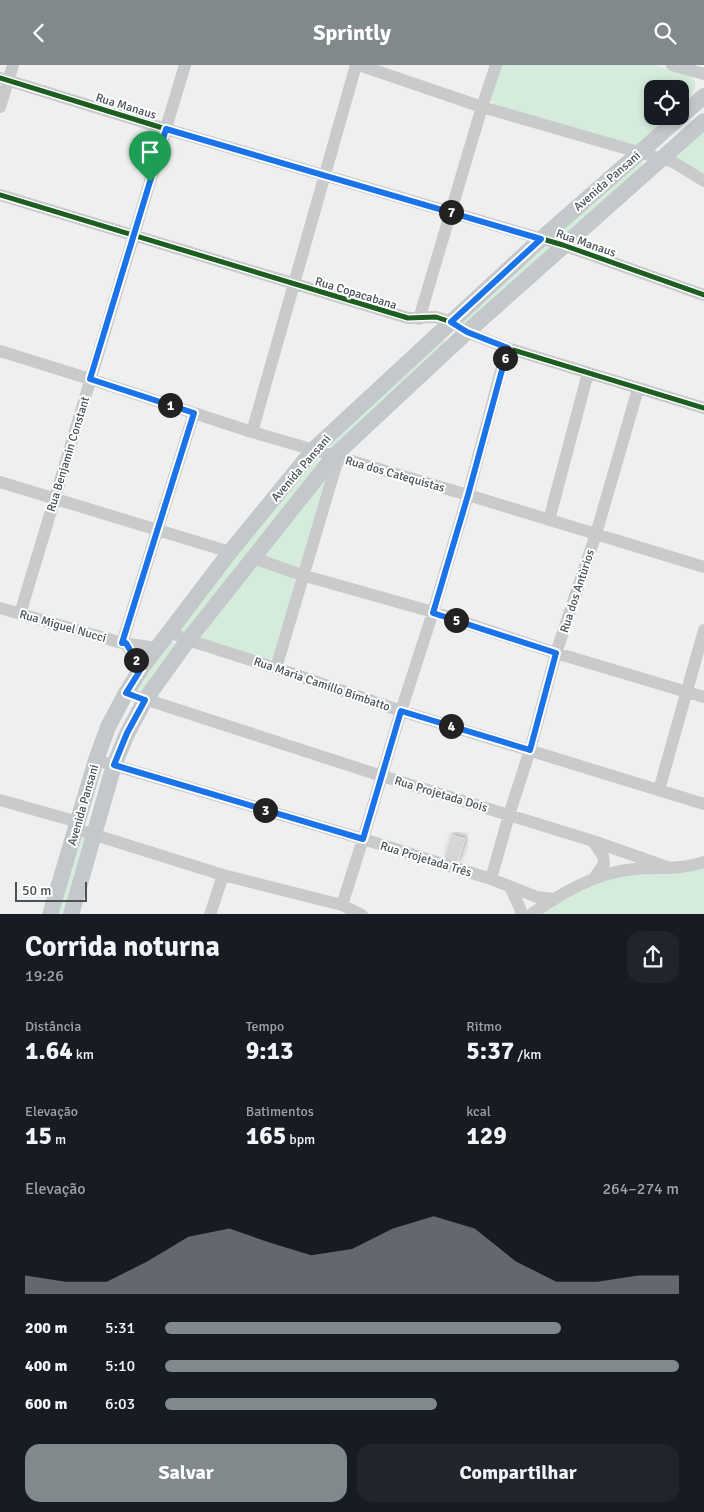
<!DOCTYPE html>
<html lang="pt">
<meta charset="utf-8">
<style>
body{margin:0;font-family:Signika,sans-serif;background:#20242c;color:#f1f3f6;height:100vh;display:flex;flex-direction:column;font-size:19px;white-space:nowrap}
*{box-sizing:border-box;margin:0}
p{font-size:16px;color:#9ea1a6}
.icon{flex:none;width:28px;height:28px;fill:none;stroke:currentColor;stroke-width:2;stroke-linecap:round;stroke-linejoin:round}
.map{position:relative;height:849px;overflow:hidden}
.drawer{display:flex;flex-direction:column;background:#171b24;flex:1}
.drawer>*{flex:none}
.buttons{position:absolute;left:644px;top:15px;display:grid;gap:10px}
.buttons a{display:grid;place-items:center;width:45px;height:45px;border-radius:10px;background:#171b24;box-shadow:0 2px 8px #0003;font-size:25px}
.scale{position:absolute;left:15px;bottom:12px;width:72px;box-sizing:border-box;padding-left:5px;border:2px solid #485258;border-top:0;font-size:14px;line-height:18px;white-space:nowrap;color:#485258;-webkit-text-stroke:4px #fff;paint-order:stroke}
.pin{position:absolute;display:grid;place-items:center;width:42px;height:42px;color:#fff;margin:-51px -21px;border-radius:50% 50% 50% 0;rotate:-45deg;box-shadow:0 0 5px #0007}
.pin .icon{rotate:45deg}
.km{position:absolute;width:25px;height:25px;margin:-12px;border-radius:50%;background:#222;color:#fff;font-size:14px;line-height:25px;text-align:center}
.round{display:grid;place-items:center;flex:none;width:52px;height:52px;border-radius:15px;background:#20242c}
.overview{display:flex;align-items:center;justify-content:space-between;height:85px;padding:0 25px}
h1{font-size:28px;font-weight:700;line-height:38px}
.metrics{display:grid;grid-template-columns:repeat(3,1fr);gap:8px;height:85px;padding:5px 25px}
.metrics div{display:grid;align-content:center}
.metrics b{font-size:25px;font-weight:700}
.metrics small{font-size:14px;font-weight:400}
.metrics p{font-size:14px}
.chart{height:140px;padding:10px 25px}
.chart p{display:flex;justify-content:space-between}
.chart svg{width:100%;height:90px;margin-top:5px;fill:#82898d;opacity:.7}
.button{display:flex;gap:10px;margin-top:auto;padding:10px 25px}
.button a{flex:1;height:58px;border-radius:15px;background:#82898d;color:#fff;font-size:20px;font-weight:700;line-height:58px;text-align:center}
.button a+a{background:#20242c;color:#f1f3f6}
ul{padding:0 25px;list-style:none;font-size:16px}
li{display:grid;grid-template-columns:80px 60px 1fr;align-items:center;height:38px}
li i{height:12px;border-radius:6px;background:#82898d}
header{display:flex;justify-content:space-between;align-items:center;height:65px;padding:0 25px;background:#82898d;color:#fff;font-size:22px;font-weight:700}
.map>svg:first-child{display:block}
</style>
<header><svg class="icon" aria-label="back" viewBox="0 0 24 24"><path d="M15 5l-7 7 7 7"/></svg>Sprintly<svg class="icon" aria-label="search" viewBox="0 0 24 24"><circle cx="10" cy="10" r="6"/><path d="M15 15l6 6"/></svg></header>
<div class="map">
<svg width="704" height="850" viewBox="0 0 704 850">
<defs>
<filter id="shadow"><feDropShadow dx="2.5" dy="-2.5" stdDeviation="2.5" flood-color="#0004"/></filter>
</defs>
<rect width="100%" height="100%" fill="#efefef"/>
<path fill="#d5ecdd" d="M501,0H654L691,11L695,16V22L689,34L680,43V24H652V51H672L641,79L630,81L496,40L490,34Z
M704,66V111L677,94L676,89Z
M641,95L644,101L563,173L556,172L555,170Z
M540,179L547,181L548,186L463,260L461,252Z
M443,274L448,278L334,383L328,382Z
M317,392L320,398L189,565L183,567L180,564V560Z
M327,412L300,501L296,503L264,491Z
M259,499L292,511L295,517L274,591L268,596L200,575L198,569L252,501Z
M171,576L176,580L142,627L138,624L144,606Z
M80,771L86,774L65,849L53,850Z
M704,801V849L540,850L559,835L621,809Z"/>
<path fill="#d5d6d8" stroke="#e0e1e1" filter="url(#shadow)" d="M451,770L465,774L457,798L444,794Z"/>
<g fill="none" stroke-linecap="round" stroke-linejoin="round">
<path stroke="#c9cacc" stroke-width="12" d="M359,0L482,42L673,97L704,116
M672,0L704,9
M0,13L166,64L563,180L704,230
M0,42L13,0
M0,130L408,253L436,252L451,257L467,267L507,283L704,343
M419,254L482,42L496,0
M0,286L90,314L252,367L468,430L704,502
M252,367L356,0
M0,417L230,487
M549,455L588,308
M253,493L302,510L433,547L556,588L704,632
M0,543L122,578L157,583
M20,549L185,0
M170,567L188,575L276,603L401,646L704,739
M122,578L194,348
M126,579L141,604
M276,603L340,387
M126,628L382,711L593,776L670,803
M96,695L363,774L491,814L537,832L553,834
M659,725L704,565
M0,735L78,757
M76,764L223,810L342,840L362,850
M593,776L603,791L604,799L595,812
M491,814L509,750L530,685L556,588L596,469L638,324
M510,822L520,843L521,850
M342,840L363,774L401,646L433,547L468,430L507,283
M210,850L223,810
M530,850C562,828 596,807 635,804C658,802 682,805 704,797"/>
<path stroke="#c5c8ca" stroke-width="16" d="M50,850L96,695L108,662L126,628L141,604L230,487L314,384L541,174L704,31
M71,850L114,700L127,669L145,635L188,575L334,391L467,267L704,56"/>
<defs>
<path id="cycleway" d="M0,13L166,64L563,180L704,230
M0,130L408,253L436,252L451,257L467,267L507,283L704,343"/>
</defs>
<use href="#cycleway" stroke="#fff" stroke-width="8"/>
<use href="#cycleway" stroke="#1b5e20" stroke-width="5"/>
</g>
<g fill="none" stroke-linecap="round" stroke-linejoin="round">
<defs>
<path id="route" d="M166,64L541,174L451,257L467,267L508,283L468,430L433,548L556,588L530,685L401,646L363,774L114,700L127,668L145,635L126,628L141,604L126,578H122L194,348L90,314Z"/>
</defs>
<use href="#route" stroke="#fff" stroke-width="10"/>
<use href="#route" stroke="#1a73e8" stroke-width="6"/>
</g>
<g text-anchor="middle" stroke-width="4" stroke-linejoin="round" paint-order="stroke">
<g font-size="12" fill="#485258" stroke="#fff">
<text transform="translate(126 41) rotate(17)" y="4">Rua Manaus</text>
<text transform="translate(607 116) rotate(-41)" y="4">Avenida Pansani</text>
<text transform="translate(586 178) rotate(19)" y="4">Rua Manaus</text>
<text transform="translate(356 228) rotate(17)" y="4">Rua Copacabana</text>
<text transform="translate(68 389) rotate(-73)" y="4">Rua Benjamin Constant</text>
<text transform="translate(301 403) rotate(-49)" y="4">Avenida Pansani</text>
<text transform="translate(395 409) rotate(16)" y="4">Rua dos Catequistas</text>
<text transform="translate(577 526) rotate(-72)" y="4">Rua dos Antùrios</text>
<text transform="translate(63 561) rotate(16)" y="4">Rua Miguel Nucci</text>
<text transform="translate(322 619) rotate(19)" y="4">Rua Maria Camillo Bimbatto</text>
<text transform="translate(441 729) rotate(17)" y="4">Rua Projetada Dois</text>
<text transform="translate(83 740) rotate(-74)" y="4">Avenida Pansani</text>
<text transform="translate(426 794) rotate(17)" y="4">Rua Projetada Três</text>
</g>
</g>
</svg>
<div class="buttons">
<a><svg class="icon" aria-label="locate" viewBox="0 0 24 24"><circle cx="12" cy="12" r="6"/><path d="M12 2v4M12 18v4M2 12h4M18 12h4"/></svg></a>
</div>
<div class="scale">50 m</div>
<div class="pin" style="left:150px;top:117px;background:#1e9e55"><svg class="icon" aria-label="arrive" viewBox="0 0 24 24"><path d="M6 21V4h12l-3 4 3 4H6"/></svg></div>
<b class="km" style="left:170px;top:340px">1</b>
<b class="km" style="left:136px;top:595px">2</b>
<b class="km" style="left:265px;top:745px">3</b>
<b class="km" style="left:451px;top:661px">4</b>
<b class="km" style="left:456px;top:555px">5</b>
<b class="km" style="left:505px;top:293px">6</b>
<b class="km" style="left:451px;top:147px">7</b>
</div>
<section class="drawer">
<div class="overview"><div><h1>Corrida noturna</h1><p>19:26</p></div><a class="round"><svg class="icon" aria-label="share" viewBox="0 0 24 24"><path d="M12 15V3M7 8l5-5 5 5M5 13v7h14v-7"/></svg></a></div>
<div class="metrics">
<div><p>Distância</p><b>1.64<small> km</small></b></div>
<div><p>Tempo</p><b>9:13</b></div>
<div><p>Ritmo</p><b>5:37<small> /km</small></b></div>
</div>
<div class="metrics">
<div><p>Elevação</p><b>15<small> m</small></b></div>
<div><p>Batimentos</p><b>165<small> bpm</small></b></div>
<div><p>kcal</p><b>129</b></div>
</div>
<div class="chart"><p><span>Elevação</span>264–274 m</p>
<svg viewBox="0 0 160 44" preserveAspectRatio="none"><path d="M0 44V35L10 38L20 38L30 28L40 16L50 12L60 19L70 25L80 22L90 12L100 6L110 12L120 28L130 38L140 38L150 35L160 35V44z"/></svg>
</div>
<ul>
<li><b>200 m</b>5:31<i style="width:77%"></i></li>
<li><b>400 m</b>5:10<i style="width:100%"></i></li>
<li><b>600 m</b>6:03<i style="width:53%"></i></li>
</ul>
<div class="button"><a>Salvar</a><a>Compartilhar</a></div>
</section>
